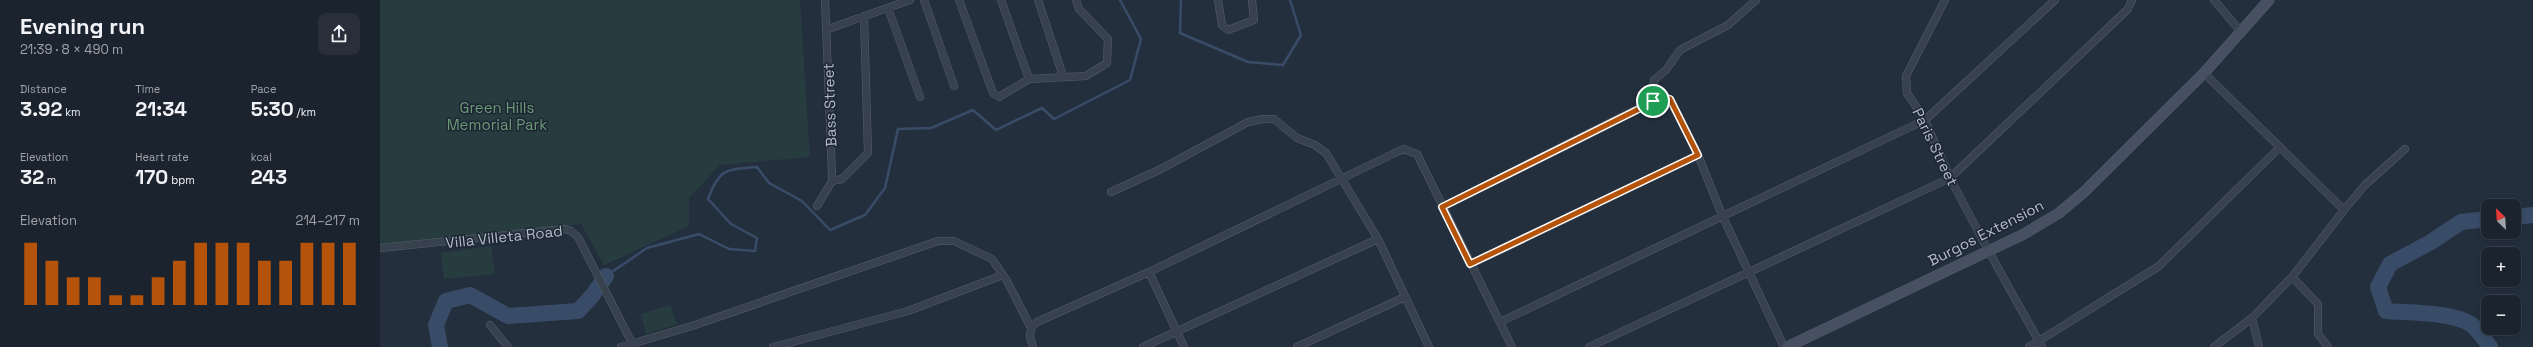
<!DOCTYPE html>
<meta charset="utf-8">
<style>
body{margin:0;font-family:"Space Grotesk",sans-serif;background:#282f3a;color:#f1f3f6;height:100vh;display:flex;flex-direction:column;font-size:15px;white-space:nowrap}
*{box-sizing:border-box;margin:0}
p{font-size:13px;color:#a0a4aa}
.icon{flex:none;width:22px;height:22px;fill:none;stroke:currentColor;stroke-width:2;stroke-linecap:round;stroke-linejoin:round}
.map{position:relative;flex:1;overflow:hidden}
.details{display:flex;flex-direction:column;background:#1b232e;width:380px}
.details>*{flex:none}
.needle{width:26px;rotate:335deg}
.fabs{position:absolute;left:2101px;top:199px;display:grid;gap:8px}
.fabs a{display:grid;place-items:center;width:40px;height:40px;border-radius:8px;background:#1b232e;box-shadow:0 2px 6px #0003,0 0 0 1px #39404a;font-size:20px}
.pin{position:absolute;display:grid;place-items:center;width:34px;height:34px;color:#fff;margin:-17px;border:2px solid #fff;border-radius:50%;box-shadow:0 1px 4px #0007}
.round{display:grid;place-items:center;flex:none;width:42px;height:42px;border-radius:8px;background:#282f3a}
.summary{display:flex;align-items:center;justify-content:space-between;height:68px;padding:0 20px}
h1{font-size:22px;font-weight:600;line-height:30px}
.figures{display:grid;grid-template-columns:repeat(3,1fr);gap:6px;height:68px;padding:4px 20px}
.figures div{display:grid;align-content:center}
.figures b{font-size:20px;font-weight:600}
.figures small{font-size:11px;font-weight:400}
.figures p{font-size:11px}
.chart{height:112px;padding:8px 20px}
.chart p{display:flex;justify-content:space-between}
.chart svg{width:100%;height:72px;margin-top:4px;stroke:#b45309;stroke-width:6}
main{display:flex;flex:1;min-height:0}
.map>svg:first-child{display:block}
</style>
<main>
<section class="details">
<div class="summary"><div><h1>Evening run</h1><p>21:39 · 8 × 490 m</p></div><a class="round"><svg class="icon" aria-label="share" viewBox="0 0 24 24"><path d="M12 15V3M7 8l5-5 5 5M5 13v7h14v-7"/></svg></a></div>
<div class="figures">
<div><p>Distance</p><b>3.92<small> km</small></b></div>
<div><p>Time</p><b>21:34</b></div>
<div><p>Pace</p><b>5:30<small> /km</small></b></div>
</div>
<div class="figures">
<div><p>Elevation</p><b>32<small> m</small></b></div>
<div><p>Heart rate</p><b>170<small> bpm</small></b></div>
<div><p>kcal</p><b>243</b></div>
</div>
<div class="chart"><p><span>Elevation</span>214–217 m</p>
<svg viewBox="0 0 160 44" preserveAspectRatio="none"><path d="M5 44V6M15 44V17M25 44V27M35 44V27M45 44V38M55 44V38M65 44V27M75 44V17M85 44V6M95 44V6M105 44V6M115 44V17M125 44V17M135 44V6M145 44V6M155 44V6"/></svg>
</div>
</section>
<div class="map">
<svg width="2153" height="347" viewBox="0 0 2153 347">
<rect width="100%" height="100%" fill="#242f3e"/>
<path fill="#263c3f" d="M0,0H420L430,157L340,165L309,198V226L224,265L201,224L0,248Z
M111,246L115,274L64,279L61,253Z
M290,305L297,324L266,334L261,314Z"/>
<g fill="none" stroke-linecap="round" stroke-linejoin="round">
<path stroke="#394c67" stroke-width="2.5" d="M801,0L800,33L868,62L903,65L921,35L910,0
M226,276L267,248L319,234L349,249L375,251L377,238L351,224L328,199C340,167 346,170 377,167L389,183L422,201L450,230L485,215L505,188L518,129L551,128L593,110L616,130L662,108L674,119L750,80L761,39L740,0"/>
<path stroke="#394c67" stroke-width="16" d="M2134,217L2153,215
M2108,219L2081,222L2051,242L2010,264L1998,287L2006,311C2030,313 2065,312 2087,322C2097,327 2104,338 2110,347
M60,347L56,325L66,301L90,295L128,316L198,311L212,296L226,276"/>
<defs>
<path id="minor" d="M544,0L574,86
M579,0L613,93L619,97L649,79L706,76L727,63L728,39L699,9L696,0
M621,0L649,79
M658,0L683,76
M838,0L842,25L848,30L874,20L872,0
M1565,0L1526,76L1527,93L1545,120L1570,178L1608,250L1662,347
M1834,0L1861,32
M508,8L540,97
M448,29L530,0
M1824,73L1964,210L1912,277L1872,318L1834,347
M1273,101L1274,80L1286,70L1300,50L1348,25L1376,0
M452,181L462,179L488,153L484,16
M731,192L779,170L868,122L883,119H894L917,138L935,145L946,153L998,239L1049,347
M437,206L452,181V174L445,0
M1062,207L1277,99L1283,97L1290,99L1318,155L1342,215L1404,347
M1964,210L1985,185L2025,149
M0,248L185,229L191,231L198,237L254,347
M1091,264L1318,155
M769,272L804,347
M1912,277L1938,304V334L1948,347
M1872,318L1879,347
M1120,322L1545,120L1675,0
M110,325L128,347
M241,347L315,325L558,241H574L612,259L627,281L651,328
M393,347L528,311L623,275
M653,347L650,337L651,328L657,322L769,272L1023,149L1037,154L1132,347
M763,347L998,239
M917,347L1025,297
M1209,347L1570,178L1748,9L1752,0
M1649,347L1779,266L1899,148"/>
<path id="secondary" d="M1407,347L1644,234L1679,213L1704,192L1824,73L1889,0"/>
</defs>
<use href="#minor" stroke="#565f6c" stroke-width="8"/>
<use href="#secondary" stroke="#565f6c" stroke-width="11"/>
<use href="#minor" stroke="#38414e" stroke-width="7"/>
<use href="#secondary" stroke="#465061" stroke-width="10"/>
</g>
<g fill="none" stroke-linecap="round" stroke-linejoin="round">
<defs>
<path id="route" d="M1283,97L1290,99L1318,155L1090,264L1062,207Z"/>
</defs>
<use href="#route" stroke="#fff" stroke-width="8"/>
<use href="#route" stroke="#b45309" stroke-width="5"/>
</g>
<g text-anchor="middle" stroke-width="3" stroke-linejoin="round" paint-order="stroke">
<g font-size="15" fill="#b4bcc9" stroke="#1d2633">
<text transform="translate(450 105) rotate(-92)" y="5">Bass Street</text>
<text transform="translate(1555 147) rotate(64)" y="5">Paris Street</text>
<text transform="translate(1606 233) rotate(-27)" y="5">Burgos Extension</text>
<text transform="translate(124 237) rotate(-6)" y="5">Villa Villeta Road</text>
</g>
<g font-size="15" fill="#6b9a76" stroke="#1d2633">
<text x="117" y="113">Green Hills<tspan x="117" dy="17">Memorial Park</tspan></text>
</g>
</g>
</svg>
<div class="fabs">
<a><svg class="needle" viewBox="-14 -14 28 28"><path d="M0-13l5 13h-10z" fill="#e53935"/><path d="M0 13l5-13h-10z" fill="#a0a4aa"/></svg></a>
<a>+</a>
<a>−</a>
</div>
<div class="pin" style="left:1273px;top:101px;background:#1e9e55"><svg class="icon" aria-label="arrive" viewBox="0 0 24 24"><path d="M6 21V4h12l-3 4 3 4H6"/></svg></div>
</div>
</main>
